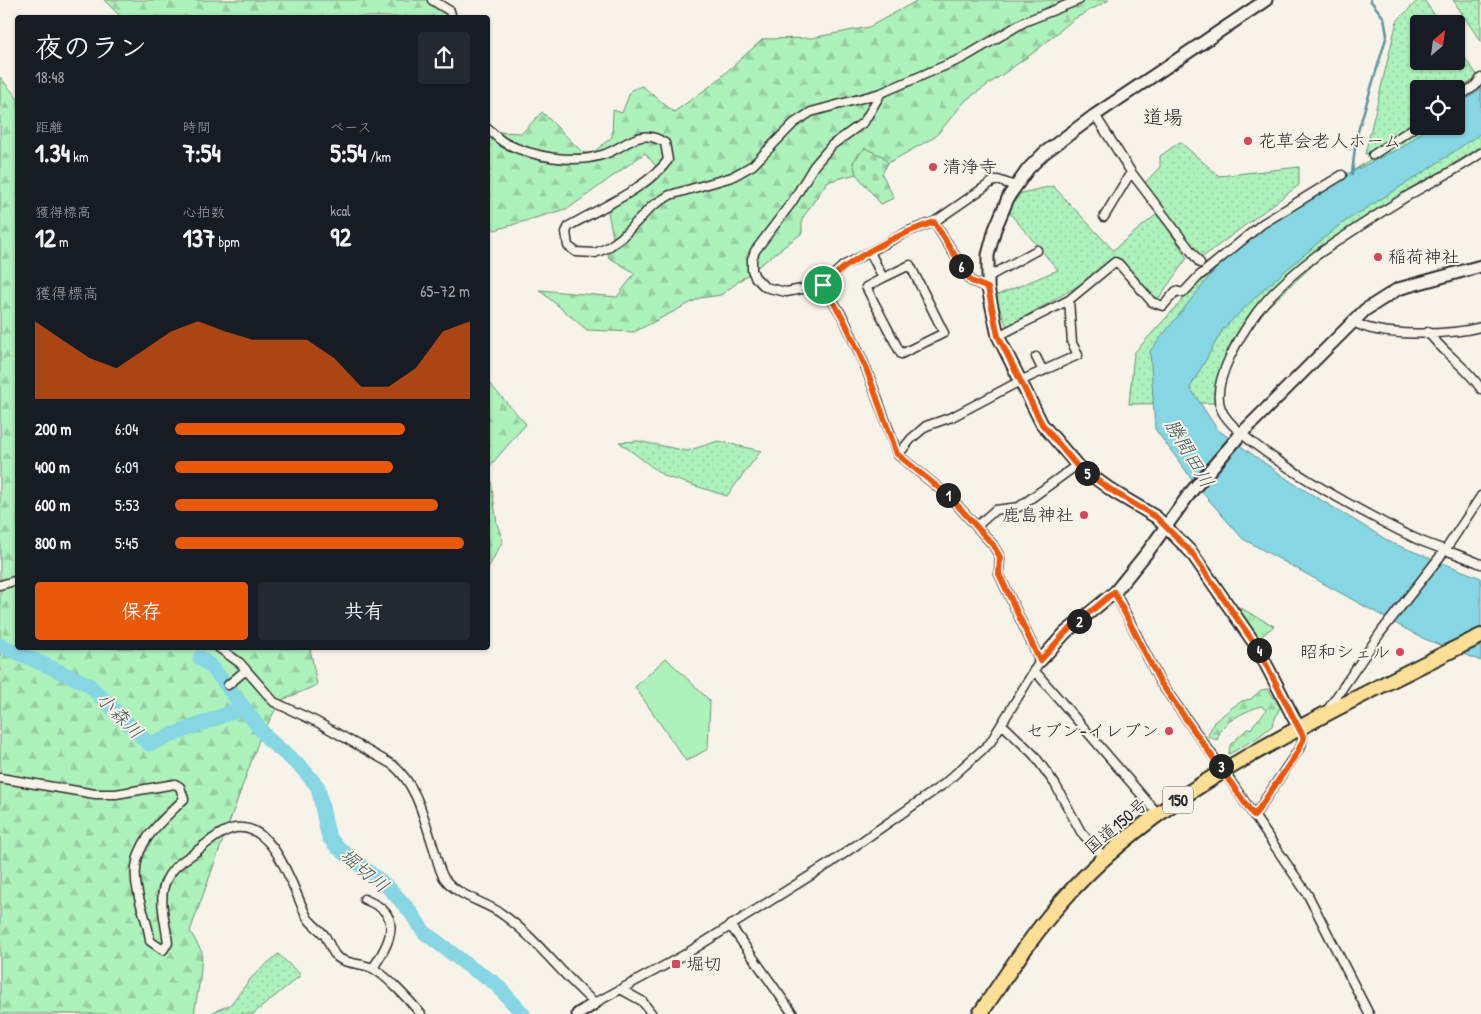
<!DOCTYPE html>
<html lang="ja">
<meta charset="utf-8">
<style>
body{margin:0;font-family:"Patrick Hand","Klee One",sans-serif;background:#242831;color:#f1f3f6;height:100vh;display:flex;flex-direction:column;font-size:19px;white-space:nowrap}
*{box-sizing:border-box;margin:0}
p{font-size:16px;color:#9ea1a6}
.icon{flex:none;width:28px;height:28px;fill:none;stroke:currentColor;stroke-width:2;stroke-linecap:round;stroke-linejoin:round}
.map{position:relative;flex:1;overflow:hidden}
.sheet{position:absolute;left:15px;top:15px;width:475px;height:635px;display:flex;flex-direction:column;background:#171b24;border-radius:5px;box-shadow:0 1px 4px #0004}
.sheet>*{flex:none}
.needle{width:32px;rotate:29deg}
.buttons{position:absolute;left:1410px;top:15px;display:grid;gap:10px}
.buttons a{display:grid;place-items:center;width:55px;height:55px;border-radius:5px;background:#171b24;box-shadow:0 1px 4px #0004;font-size:25px}
.pin{position:absolute;display:grid;place-items:center;width:42px;height:42px;color:#fff;margin:-21px;border:2px solid #fff;border-radius:50%;box-shadow:0 1px 5px #0007}
.km{position:absolute;width:25px;height:25px;margin:-12px;border-radius:50%;background:#222;color:#fff;font-size:14px;line-height:25px;text-align:center}
.round{display:grid;place-items:center;flex:none;width:52px;height:52px;border-radius:5px;background:#242831}
.headline{display:flex;align-items:center;justify-content:space-between;height:85px;padding:0 20px}
h1{font-size:28px;font-weight:700;line-height:38px}
.stats{display:grid;grid-template-columns:repeat(3,1fr);gap:8px;height:85px;padding:5px 20px}
.stats div{display:grid;align-content:center}
.stats b{font-size:25px;font-weight:700}
.stats small{font-size:14px;font-weight:400}
.stats p{font-size:14px}
.chart{height:140px;padding:10px 20px}
.chart p{display:flex;justify-content:space-between}
.chart svg{width:100%;height:90px;margin-top:5px;fill:#ea580c;opacity:.7}
.button{display:flex;gap:10px;margin-top:auto;padding:10px 20px}
.button a{flex:1;height:58px;border-radius:5px;background:#ea580c;color:#fff;font-size:20px;font-weight:700;line-height:58px;text-align:center}
.button a+a{background:#242831;color:#f1f3f6}
ul{padding:0 20px;list-style:none;font-size:16px}
li{display:grid;grid-template-columns:80px 60px 1fr;align-items:center;height:38px}
li i{height:12px;border-radius:6px;background:#ea580c}
.map>svg:first-child{display:block}
</style>
<div class="map">
<svg width="1481" height="1014" viewBox="0 0 1481 1014">
<defs>
<pattern id="grass-dots" width="8" height="8" patternUnits="userSpaceOnUse" patternTransform="scale(1.25)"><rect width="8" height="8" fill="#adf1bb"/><path d="M2 2h.1M6 6h.1" fill="none" stroke="#95cfa1" stroke-width="1.8" stroke-linecap="round"/></pattern>
<pattern id="forest-firs" width="22" height="20" patternUnits="userSpaceOnUse" patternTransform="scale(1.25)"><rect width="22" height="20" fill="#adf1bb"/><path d="M5 1l3.5 6h-7zM16 11l3.5 6h-7z" fill="#95cfa1"/></pattern>
<pattern id="cemetery-stones" width="16" height="16" patternUnits="userSpaceOnUse" patternTransform="scale(1.25)"><rect width="16" height="16" fill="#adf1bb"/><path d="M2 7V4a2 2 0 0 1 4 0v3zM10 15v-3a2 2 0 0 1 4 0v3z" fill="#95cfa1"/></pattern>
<pattern id="park-tufts" width="24" height="20" patternUnits="userSpaceOnUse" patternTransform="scale(1.25)"><rect width="24" height="20" fill="#adf1bb"/><path d="M3 7l-1-3M5 7V3M7 7l1-3M15 17l-1-3M17 17v-4M19 17l1-3" fill="none" stroke="#95cfa1"/></pattern>
</defs>
<rect width="100%" height="100%" fill="#f7f3e8"/>
<filter id="ink" filterUnits="userSpaceOnUse"><feTurbulence type="fractalNoise" baseFrequency=".02" numOctaves="2"/><feDisplacementMap in="SourceGraphic" scale="10" xChannelSelector="R" yChannelSelector="G"/><feConvolveMatrix kernelMatrix="1 2 1 2 8 2 1 2 1" color-interpolation-filters="sRGB"/></filter>
<g filter="url(#ink)">
<path fill="url(#grass-dots)" stroke="#6c8e73" d="M1418,0H1424L1441,24H1419V61H1456V46L1478,76L1456,92V89H1419V121L1378,152L1365,154L1397,21Z
M1453,0H1481V42Z
M1481,80V146L1353,228L1232,340L1214,403L1129,404L1134,353L1196,285L1327,188L1421,126H1456V101Z
M1180,142L1219,176L1299,167V185L1200,259L1167,219L1165,224L1187,258L1156,302L1121,261L1007,327L995,296L1058,270L1007,210L1021,193L1053,186L1113,250L1157,214L1140,188L1160,167V156Z
M638,441L687,451L718,441L761,451L727,496L664,476L619,442Z
M278,954L301,975L253,1014H208L230,1005L252,977Z"/>
<path fill="url(#forest-firs)" stroke="#6c8e73" d="M104,0H432L440,5L448,17H121Z
M918,0H1109L1074,19L1033,53L966,100L935,137L888,163L882,156L853,162L856,174L827,182L802,219V233L721,295L700,298L634,332L587,330L539,290L617,297L635,273L608,257L613,237L608,212L658,169L645,153L569,208L495,230L488,224V124L499,132L522,133L542,112L582,152L590,155L612,137L613,110L622,113L631,90L642,86L674,112L713,84L763,39L811,38L869,27Z
M0,77L18,99V648H310L317,685L280,701L259,740L190,931L202,952L200,979L194,1014H0Z
M488,382L526,424L489,467L497,524L503,541L488,568Z
M1268,689L1280,707L1272,726L1257,738L1229,754L1230,745L1247,729L1252,728C1255,720 1262,718 1266,710L1261,706C1248,710 1231,718 1221,729C1219,732 1219,736 1217,740L1209,737L1208,735L1214,722L1233,707L1242,701L1251,699L1261,690Z"/>
<path fill="url(#cemetery-stones)" stroke="#6c8e73" d="M865,148L882,156L888,163L882,174L894,198L881,204L856,174L853,162Z"/>
<path fill="url(#park-tufts)" stroke="#6c8e73" d="M1233,604L1274,626L1258,639Z"/>
<path fill="#adf1bb" stroke="#6c8e73" d="M666,658L710,701L708,749L686,761L635,687Z"/>
<path fill="#86d6e3" stroke="#629299" d="M1481,89V133L1424,172L1338,226L1265,288L1223,329L1190,388L1218,430L1293,483L1392,543L1481,578V661L1422,638L1243,539L1200,490L1155,429L1150,351L1213,272L1262,224L1331,182L1404,146L1430,126H1456V107Z"/>
<g fill="none" stroke-linecap="round" stroke-linejoin="round">
<path stroke="#629299" stroke-width="2.5" d="M1352,174L1356,138L1387,35L1384,18L1370,0"/>
<path stroke="#86d6e3" stroke-width="15" d="M0,645L88,684L149,744L242,708
M200,658L212,667L268,739L302,768L318,787L326,826L329,837L337,847L389,888L409,910L424,932L471,968L495,983L523,1014"/>
<defs>
<path id="street" d="M432,0L450,11L452,18
M881,93L864,122L832,145L814,166L792,202L755,251L752,259V270L755,277L765,287L786,292L823,285L843,266L909,231L934,222L992,182L998,180L1015,186
M1456,98L1475,86L1481,78
M1095,115L1131,172L1200,263
M488,129C493,133 499,140 505,143C533,157 573,164 602,155C627,147 639,126 665,143L668,160C649,187 598,209 569,226L566,232L568,246L576,252L595,253L607,248L621,238L652,206L670,195L732,177L753,165L794,123L811,112L881,93L963,58L1024,22L1079,0
M1481,153C1459,169 1433,181 1409,195C1378,214 1347,234 1317,255C1296,271 1273,291 1257,312C1242,333 1210,382 1221,409C1236,446 1381,523 1421,541C1441,549 1461,555 1481,564
M1373,155L1419,124
M1104,217L1131,172
M934,222L971,281L988,288
M870,252L883,278L910,265L944,333L901,354L866,287L883,278
M988,277L1037,250
M1354,322C1380,338 1451,335 1481,327
M1428,332C1444,354 1467,367 1481,389
M998,336L1069,300
M1036,357L1043,371
M898,455L911,439L926,426L952,417L1020,381L1078,355L1072,343L1069,300L1115,262L1119,264L1152,302L1163,306L1176,291L1183,293L1199,276L1262,224L1342,175
M977,526L995,510L1019,507L1077,465
M0,585L18,580
M1115,592L1160,682L1223,770L1308,895L1369,1014
M219,648L240,663L274,702L317,722L393,765C418,786 424,820 434,849C437,859 439,870 444,878C458,897 484,901 502,914C538,939 562,976 595,1003L684,955L832,862L944,784L990,743L1040,661L999,574L1000,557L993,545L950,497L898,455L866,368L844,319L823,285
M1034,670L1158,814
M228,685L246,670
M1328,709L1381,632L1446,549L1481,496
M1002,724L1034,755L1055,784L1081,832L1105,858
M0,778L95,794H116L175,784L180,787L184,799C155,828 127,848 138,893C141,909 149,925 150,941L163,950L168,943C163,905 151,880 190,856C203,847 219,831 235,828C276,822 293,891 307,917C311,924 320,929 325,936C329,942 331,950 336,956C344,964 361,963 372,968C385,974 411,1002 421,1014
M1254,816L1301,746L1303,738L1299,728
M364,899C370,902 379,905 384,911C400,927 383,953 373,968
M730,925L793,1014
M622,990L642,1001L652,1014"/>
<path id="secondary" d="M1266,0L1095,115L1044,153L1028,169L1009,196L995,229L988,255V288L998,336L1042,424L1077,465L1114,492L1156,517L1191,552L1257,647L1299,728
M1040,661L1065,633L1115,592L1149,550L1190,493L1241,434L1365,310L1398,289L1481,266
M578,1014L595,1003"/>
<path id="highway" d="M980,1014C1006,976 1032,935 1062,901C1137,815 1239,759 1339,707C1386,683 1433,659 1481,636"/>
</defs>
<use href="#street" stroke="#2b2b2b" stroke-width="11"/>
<use href="#secondary" stroke="#2b2b2b" stroke-width="15"/>
<use href="#highway" stroke="#2b2b2b" stroke-width="18"/>
<use href="#street" stroke="#f7f3e8" stroke-width="8"/>
<use href="#secondary" stroke="#f7f3e8" stroke-width="11"/>
<use href="#highway" stroke="#fbdf96" stroke-width="14"/>
</g>
</g>
<g fill="none" stroke-linecap="round" stroke-linejoin="round" filter="url(#ink)">
<defs>
<path id="route" d="M934,222L971,281L988,288L998,336L1042,424L1077,466L1114,492L1156,517L1191,552L1257,647L1304,738L1297,753L1254,816L1160,682L1114,592L1065,633L1040,661L999,574L1000,557L993,545L950,497L897,454L866,368L844,320L823,285C854,256 894,236 934,222Z"/>
</defs>
<use href="#route" stroke="#fff" stroke-width="10"/>
<use href="#route" stroke="#ea580c" stroke-width="6"/>
</g>
<g fill="#d1495b" stroke="#f7f3e8" stroke-width="2">
<circle cx="1248" cy="141" r="5"/>
<circle cx="933" cy="167" r="5"/>
<circle cx="1378" cy="257" r="5"/>
<circle cx="1084" cy="515" r="5"/>
<circle cx="1400" cy="652" r="5"/>
<circle cx="1169" cy="731" r="5"/>
<rect x="671" y="959" width="10" height="10" rx="2.5"/>
</g>
<g text-anchor="middle" stroke-width="4" stroke-linejoin="round" paint-order="stroke">
<rect fill="#f7f3e8" stroke="#686764" stroke-width="1" x="1163" y="786.5" width="30" height="27" rx="4"/>
<g font-size="16" font-weight="bold" fill="#2b2b2b">
<text x="1178" y="806">150</text>
</g>
<g font-size="18" fill="#2b2b2b" stroke="#f7f3e8" text-anchor="start">
<text x="1258" y="147">花草会老人ホーム</text>
<text x="943" y="173">清浄寺</text>
<text x="1388" y="263">稲荷神社</text>
<text x="1074" y="521" text-anchor="end">鹿島神社</text>
<text x="1390" y="658" text-anchor="end">昭和シェル</text>
<text x="1159" y="737" text-anchor="end">セブン-イレブン</text>
<text x="686" y="970">堀切</text>
</g>
<g font-size="18" fill="#2b2b2b" stroke="#f7f3e8">
<text transform="translate(1116 826) rotate(-40)" y="6">国道150号</text>
</g>
<g font-size="19" font-style="italic" fill="#425659" stroke="#f7f3e8">
<text transform="translate(1190 453) rotate(59)" y="7">勝間田川</text>
<text transform="translate(120 715) rotate(45)" y="7">小森川</text>
<text transform="translate(365 870) rotate(40)" y="7">堀切川</text>
</g>
<g font-size="20" fill="#2b2b2b" stroke="#f7f3e8">
<text x="1163" y="124">道場</text>
</g>
</g>
</svg>
<div class="buttons">
<a><svg class="needle" viewBox="-14 -14 28 28"><path d="M0-13l5 13h-10z" fill="#e53935"/><path d="M0 13l5-13h-10z" fill="#9ea1a6"/></svg></a>
<a><svg class="icon" aria-label="locate" viewBox="0 0 24 24"><circle cx="12" cy="12" r="6"/><path d="M12 2v4M12 18v4M2 12h4M18 12h4"/></svg></a>
</div>
<div class="pin" style="left:823px;top:285px;background:#1e9e55"><svg class="icon" aria-label="arrive" viewBox="0 0 24 24"><path d="M6 21V4h12l-3 4 3 4H6"/></svg></div>
<b class="km" style="left:948px;top:495px">1</b>
<b class="km" style="left:1079px;top:621px">2</b>
<b class="km" style="left:1221px;top:766px">3</b>
<b class="km" style="left:1259px;top:650px">4</b>
<b class="km" style="left:1087px;top:473px">5</b>
<b class="km" style="left:961px;top:266px">6</b>
<section class="sheet">
<div class="headline"><div><h1>夜のラン</h1><p>18:48</p></div><a class="round"><svg class="icon" aria-label="share" viewBox="0 0 24 24"><path d="M12 15V3M7 8l5-5 5 5M5 13v7h14v-7"/></svg></a></div>
<div class="stats">
<div><p>距離</p><b>1.34<small> km</small></b></div>
<div><p>時間</p><b>7:54</b></div>
<div><p>ペース</p><b>5:54<small> /km</small></b></div>
</div>
<div class="stats">
<div><p>獲得標高</p><b>12<small> m</small></b></div>
<div><p>心拍数</p><b>137<small> bpm</small></b></div>
<div><p>kcal</p><b>92</b></div>
</div>
<div class="chart"><p><span>獲得標高</span>65–72 m</p>
<svg viewBox="0 0 160 44" preserveAspectRatio="none"><path d="M0 44V6L10 15L20 24L30 29L40 20L50 11L60 6L70 11L80 15L90 15L100 15L110 24L120 38L130 38L140 29L150 11L160 6V44z"/></svg>
</div>
<ul>
<li><b>200 m</b>6:04<i style="width:78%"></i></li>
<li><b>400 m</b>6:09<i style="width:74%"></i></li>
<li><b>600 m</b>5:53<i style="width:89%"></i></li>
<li><b>800 m</b>5:45<i style="width:98%"></i></li>
</ul>
<div class="button"><a>保存</a><a>共有</a></div>
</section>
</div>
